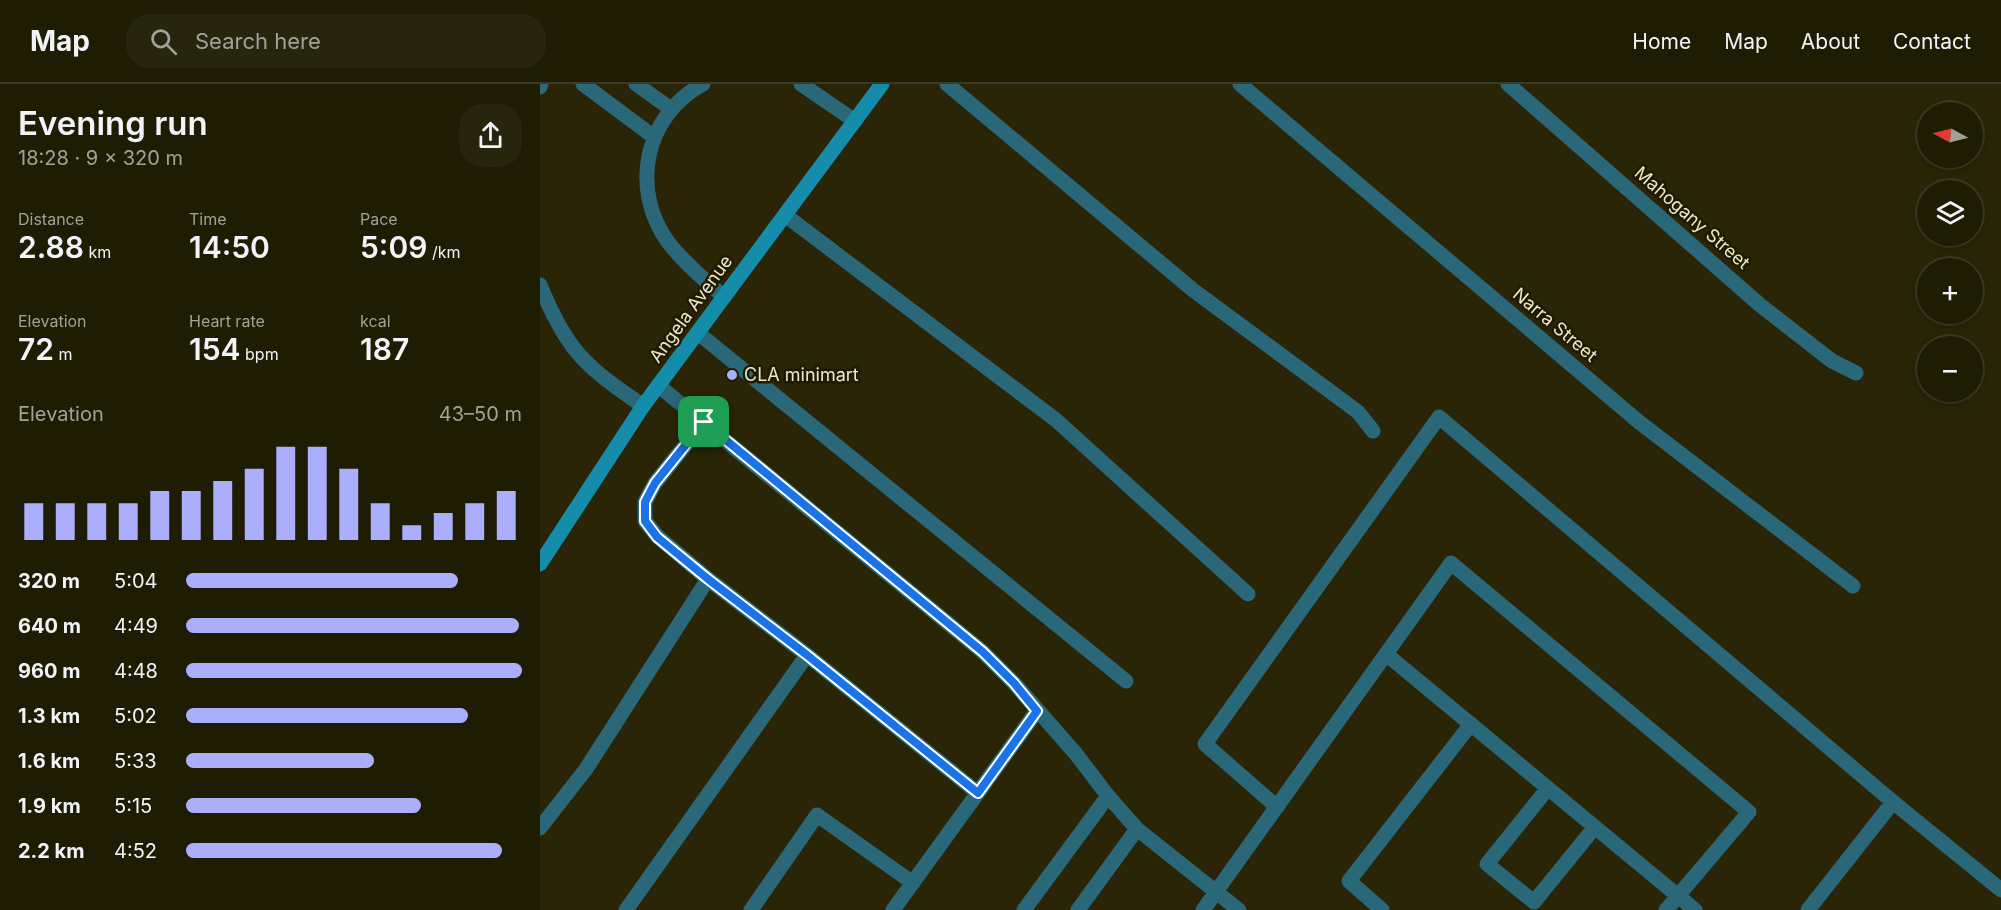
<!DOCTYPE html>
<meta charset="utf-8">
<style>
body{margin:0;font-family:Inter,sans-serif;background:#27250e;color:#f1f3f6;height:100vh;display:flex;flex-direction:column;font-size:22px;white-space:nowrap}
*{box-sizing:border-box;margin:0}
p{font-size:20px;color:#a1a19a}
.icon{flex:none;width:33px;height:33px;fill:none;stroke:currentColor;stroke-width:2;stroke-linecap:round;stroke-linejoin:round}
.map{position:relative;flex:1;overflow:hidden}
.sheet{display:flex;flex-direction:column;background:#1f1c04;width:540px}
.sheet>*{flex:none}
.needle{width:39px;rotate:277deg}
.tools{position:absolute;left:1377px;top:18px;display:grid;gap:12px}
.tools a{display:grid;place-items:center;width:66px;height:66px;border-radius:50%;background:#1f1c04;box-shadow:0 3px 9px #0003,0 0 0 2px #3c3a26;font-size:30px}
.pin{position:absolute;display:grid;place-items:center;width:51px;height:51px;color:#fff;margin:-26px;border-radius:12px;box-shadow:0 3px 9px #0006}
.round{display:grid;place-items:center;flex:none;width:63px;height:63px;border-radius:24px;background:#27250e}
.summary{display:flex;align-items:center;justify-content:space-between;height:102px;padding:0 18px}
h1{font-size:33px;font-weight:600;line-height:45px}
.metrics{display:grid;grid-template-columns:repeat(3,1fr);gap:9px;height:102px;padding:6px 18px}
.metrics div{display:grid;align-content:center}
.metrics b{font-size:30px;font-weight:600}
.metrics small{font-size:16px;font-weight:400}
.metrics p{font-size:16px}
.chart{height:168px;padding:12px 18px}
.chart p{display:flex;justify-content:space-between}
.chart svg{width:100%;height:108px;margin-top:6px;stroke:#abaffb;stroke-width:6}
ul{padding:0 18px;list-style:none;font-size:20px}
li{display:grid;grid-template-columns:96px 72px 1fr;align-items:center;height:45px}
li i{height:15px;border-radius:8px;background:#abaffb}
header{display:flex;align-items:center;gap:36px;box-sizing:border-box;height:84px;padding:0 30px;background:#1f1c04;border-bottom:2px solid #3c3a26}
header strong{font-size:28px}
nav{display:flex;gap:33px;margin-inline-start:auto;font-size:21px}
.search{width:420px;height:54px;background:#27250e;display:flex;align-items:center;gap:15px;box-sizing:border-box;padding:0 21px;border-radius:24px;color:#a1a19a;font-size:22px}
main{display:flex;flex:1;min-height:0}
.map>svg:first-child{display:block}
</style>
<header>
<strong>Map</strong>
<div class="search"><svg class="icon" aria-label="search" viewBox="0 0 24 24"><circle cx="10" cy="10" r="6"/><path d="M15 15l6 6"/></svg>Search here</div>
<nav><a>Home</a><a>Map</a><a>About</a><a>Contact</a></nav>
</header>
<main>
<section class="sheet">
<div class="summary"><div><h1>Evening run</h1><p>18:28 · 9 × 320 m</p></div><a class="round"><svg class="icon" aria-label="share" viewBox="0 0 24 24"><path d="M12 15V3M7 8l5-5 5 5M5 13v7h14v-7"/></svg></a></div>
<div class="metrics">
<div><p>Distance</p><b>2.88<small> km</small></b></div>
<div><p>Time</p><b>14:50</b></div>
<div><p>Pace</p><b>5:09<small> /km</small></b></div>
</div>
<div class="metrics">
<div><p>Elevation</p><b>72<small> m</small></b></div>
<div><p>Heart rate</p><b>154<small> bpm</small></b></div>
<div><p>kcal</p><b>187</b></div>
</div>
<div class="chart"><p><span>Elevation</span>43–50 m</p>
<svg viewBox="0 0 160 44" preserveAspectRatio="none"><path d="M5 44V29M15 44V29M25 44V29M35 44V29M45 44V24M55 44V24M65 44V20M75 44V15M85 44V6M95 44V6M105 44V15M115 44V29M125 44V38M135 44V33M145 44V29M155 44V24"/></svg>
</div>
<ul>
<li><b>320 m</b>5:04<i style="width:81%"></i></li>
<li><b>640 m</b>4:49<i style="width:99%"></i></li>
<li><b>960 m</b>4:48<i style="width:100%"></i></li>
<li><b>1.3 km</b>5:02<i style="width:84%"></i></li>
<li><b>1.6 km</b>5:33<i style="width:56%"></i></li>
<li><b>1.9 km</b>5:15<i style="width:70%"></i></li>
<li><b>2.2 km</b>4:52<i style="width:94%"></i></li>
</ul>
</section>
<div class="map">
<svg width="1461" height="826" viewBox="0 0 1461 826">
<rect width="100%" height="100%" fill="#292506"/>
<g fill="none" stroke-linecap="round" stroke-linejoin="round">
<path stroke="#296779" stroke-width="15" d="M43,0L114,53
M96,0L131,25
M163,0C104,32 90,105 128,158C144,179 165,196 184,213
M261,0L315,37
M407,0L653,206L818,328L833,347
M700,0L1099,338L1313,502
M968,0L1220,221L1292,277L1316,289
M0,3L1,0
M245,131L516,336L708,510
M0,201C9,223 19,244 33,263C51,287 79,305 103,322
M158,249L586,597
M119,302L443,568L474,599L536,670L568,712L597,745L699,826
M164,338L115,399L105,418V437L117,452L168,495L267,571L438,709
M846,570L1155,826
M1008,704L947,780L994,818L1055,743
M737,723L665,660L899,333L1353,718L1461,806
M0,744L46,685L168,495
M86,826L267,571
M211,826L277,731L373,799
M353,826L497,627
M484,826L568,712
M538,826L597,745
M663,826L911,479L1209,728L1126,826
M842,826L809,797L931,640
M1268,826L1353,718"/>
<path stroke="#158ca9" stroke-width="15" d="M0,480L103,322L342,0"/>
</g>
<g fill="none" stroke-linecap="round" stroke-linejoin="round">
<defs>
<path id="route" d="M164,338L443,568L474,599L497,627L438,709L267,571L168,495L117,453L105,437V418L115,399Z"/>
</defs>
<use href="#route" stroke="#fff" stroke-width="12"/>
<use href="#route" stroke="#1a73e8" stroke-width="8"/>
</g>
<circle fill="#abaffb" stroke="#201b00" stroke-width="2" cx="192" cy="291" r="6"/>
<g text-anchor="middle" stroke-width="5" stroke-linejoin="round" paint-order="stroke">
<g font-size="18" fill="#ece8ca" stroke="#201b00">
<text transform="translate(1152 134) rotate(41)" y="6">Mahogany Street</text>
<text transform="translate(151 225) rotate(-54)" y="6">Angela Avenue</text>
<text transform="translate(1015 241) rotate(40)" y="6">Narra Street</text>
</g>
<g font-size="18" fill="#ece8ca" stroke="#201b00" text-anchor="start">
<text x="204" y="297">CLA minimart</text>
</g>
</g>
</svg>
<div class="tools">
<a><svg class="needle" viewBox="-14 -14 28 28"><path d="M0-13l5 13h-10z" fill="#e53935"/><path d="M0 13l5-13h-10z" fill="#a1a19a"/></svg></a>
<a><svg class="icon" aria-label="layers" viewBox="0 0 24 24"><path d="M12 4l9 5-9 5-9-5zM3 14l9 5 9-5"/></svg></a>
<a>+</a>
<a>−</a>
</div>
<div class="pin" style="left:164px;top:338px;background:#1e9e55"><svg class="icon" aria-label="arrive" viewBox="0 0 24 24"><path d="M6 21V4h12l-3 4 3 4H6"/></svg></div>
</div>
</main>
